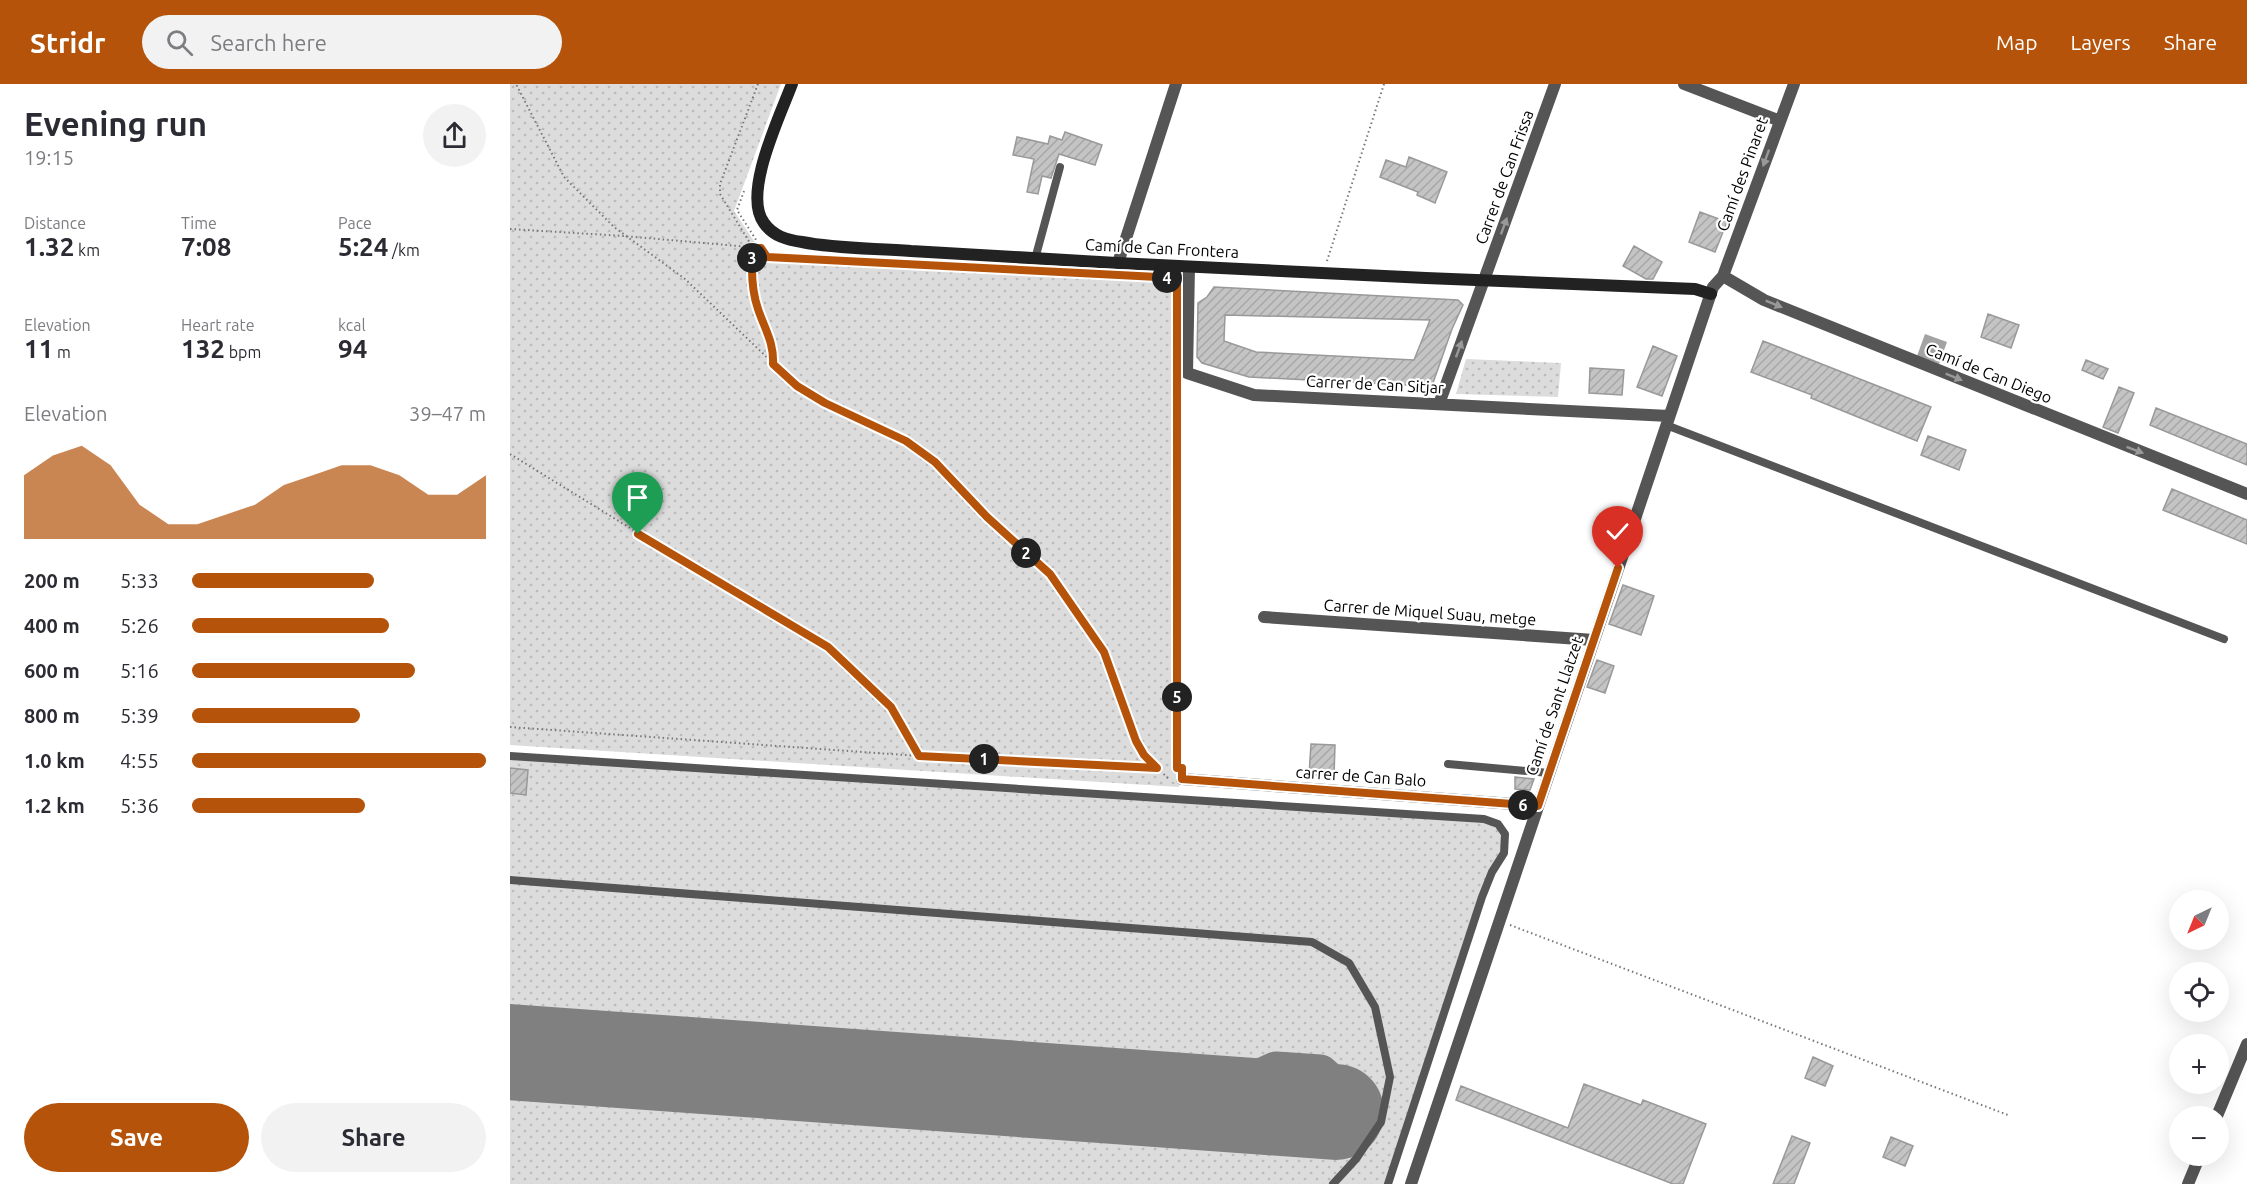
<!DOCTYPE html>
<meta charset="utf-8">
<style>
body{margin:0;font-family:Ubuntu,sans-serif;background:#f2f2f3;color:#2b2b33;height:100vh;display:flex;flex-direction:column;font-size:22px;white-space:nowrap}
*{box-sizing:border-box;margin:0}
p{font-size:20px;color:#7c7c81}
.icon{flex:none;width:33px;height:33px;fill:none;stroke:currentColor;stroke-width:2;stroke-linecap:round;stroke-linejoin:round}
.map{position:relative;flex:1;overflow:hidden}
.details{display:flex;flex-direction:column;background:#fff;width:510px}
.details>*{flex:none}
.needle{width:39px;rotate:223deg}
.controls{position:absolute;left:1659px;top:806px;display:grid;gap:12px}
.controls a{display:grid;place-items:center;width:60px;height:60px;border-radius:50%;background:#fff;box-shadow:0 6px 24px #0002;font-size:30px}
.pin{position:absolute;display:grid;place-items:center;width:51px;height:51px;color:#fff;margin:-62px -26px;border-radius:50% 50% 50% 0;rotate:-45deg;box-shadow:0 0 6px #0007}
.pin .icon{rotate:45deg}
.km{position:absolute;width:30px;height:30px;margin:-15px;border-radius:50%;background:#222;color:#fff;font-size:16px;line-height:30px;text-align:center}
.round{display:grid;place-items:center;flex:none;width:63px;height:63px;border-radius:32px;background:#f2f2f3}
.headline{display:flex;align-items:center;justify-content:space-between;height:102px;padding:0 24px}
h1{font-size:33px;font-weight:700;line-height:45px}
.stats{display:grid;grid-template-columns:repeat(3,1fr);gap:9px;height:102px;padding:6px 24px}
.stats div{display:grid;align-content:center}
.stats b{font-size:26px;font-weight:700}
.stats small{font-size:16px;font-weight:400}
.stats p{font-size:16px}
.chart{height:168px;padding:12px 24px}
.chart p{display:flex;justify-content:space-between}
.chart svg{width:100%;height:108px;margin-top:6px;fill:#b45309;opacity:.7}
.button{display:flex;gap:12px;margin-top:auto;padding:12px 24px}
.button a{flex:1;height:69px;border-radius:36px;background:#b45309;color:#fff;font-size:24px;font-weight:700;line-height:69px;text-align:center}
.button a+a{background:#f2f2f3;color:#2b2b33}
ul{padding:0 24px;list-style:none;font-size:20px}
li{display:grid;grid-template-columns:96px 72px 1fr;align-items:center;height:45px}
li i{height:15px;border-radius:8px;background:#b45309}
header{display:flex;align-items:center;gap:36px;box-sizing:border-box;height:84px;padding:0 30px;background:#b45309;color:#fff}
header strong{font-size:28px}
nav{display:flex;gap:33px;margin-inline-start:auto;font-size:21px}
.search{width:420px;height:54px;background:#f2f2f3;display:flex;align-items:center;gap:15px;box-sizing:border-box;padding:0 21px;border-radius:33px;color:#7c7c81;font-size:22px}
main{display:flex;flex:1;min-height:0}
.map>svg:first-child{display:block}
</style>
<header>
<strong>Stridr</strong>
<div class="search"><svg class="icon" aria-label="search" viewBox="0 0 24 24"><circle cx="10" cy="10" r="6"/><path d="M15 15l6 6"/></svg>Search here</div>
<nav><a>Map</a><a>Layers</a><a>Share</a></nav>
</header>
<main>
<section class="details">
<div class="headline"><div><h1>Evening run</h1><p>19:15</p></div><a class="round"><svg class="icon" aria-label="share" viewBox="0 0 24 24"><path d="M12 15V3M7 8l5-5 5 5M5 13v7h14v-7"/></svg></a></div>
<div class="stats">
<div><p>Distance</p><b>1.32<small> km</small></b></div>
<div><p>Time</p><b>7:08</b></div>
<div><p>Pace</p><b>5:24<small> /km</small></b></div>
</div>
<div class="stats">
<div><p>Elevation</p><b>11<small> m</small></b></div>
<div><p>Heart rate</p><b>132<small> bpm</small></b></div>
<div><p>kcal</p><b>94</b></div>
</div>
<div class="chart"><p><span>Elevation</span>39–47 m</p>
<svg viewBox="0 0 160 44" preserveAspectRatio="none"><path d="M0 44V18L10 10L20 6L30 14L40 30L50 38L60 38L70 34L80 30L90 22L100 18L110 14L120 14L130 18L140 26L150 26L160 18V44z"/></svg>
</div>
<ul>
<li><b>200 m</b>5:33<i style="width:62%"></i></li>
<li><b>400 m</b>5:26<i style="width:67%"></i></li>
<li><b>600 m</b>5:16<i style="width:76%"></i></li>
<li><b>800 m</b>5:39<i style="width:57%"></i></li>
<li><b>1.0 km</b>4:55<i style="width:100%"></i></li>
<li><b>1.2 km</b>5:36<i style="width:59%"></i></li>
</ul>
<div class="button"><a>Save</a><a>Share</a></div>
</section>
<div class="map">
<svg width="1737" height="1100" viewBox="0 0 1737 1100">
<defs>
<pattern id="grass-dots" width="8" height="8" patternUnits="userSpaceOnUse" patternTransform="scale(1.5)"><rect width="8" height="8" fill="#dcdcdc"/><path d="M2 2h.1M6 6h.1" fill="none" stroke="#bbb" stroke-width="1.8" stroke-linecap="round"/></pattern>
<pattern id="building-hatch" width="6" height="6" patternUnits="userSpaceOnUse" patternTransform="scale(1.5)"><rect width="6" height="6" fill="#c4c4c4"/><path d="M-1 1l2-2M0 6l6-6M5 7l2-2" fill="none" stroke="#a7a7a7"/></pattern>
</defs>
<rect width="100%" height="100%" fill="#fff"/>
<path fill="url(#grass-dots)" d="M0,0H271L224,127L256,175L664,196V686H670L669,703L0,661Z
M956,275L1051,279L1048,313L946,310Z
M0,672L974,735L995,750L986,782L878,1100H0V993L829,1052L834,981L761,976L719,998L0,943Z"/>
<path fill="#a3a3a3" d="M1415,250L1437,258L1429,280L1407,272Z"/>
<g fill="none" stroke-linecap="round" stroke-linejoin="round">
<path stroke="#808080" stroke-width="39" d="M766,987L810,990C817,996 824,1002 825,1012C826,1020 823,1028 818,1034C796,1058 768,1028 746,1021C730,1017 712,1018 696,1016L712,1012Z"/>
<path stroke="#808080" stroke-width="96" d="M0,968L826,1028"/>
</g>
<path fill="url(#building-hatch)" stroke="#999" stroke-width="1.5" fill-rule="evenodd" d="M555,48L592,61L585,81L549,70L541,94L532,92L528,110L517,108L524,75L503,71L507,53L538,60L540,52L552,56Z
M899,73L937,88L925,119L907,111L908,108L870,93L876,76L896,83Z
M1190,128L1217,138L1205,168L1179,158Z
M1124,162L1152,178L1143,195H1136L1113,182Z
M704,203L948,216L953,221L942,245L923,299L916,302L739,293L692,279L687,273L688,219L697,213ZM715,231L920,236L904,276L746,268L714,257Z
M1478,230L1509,241L1501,264L1471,253Z
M1253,257L1421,323L1407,357L1301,314L1302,311L1241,288Z
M1143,262L1167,272L1152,312L1127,303Z
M1576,276L1598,285L1593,295L1572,286Z
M1080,284L1114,286L1112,311L1079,309Z
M1609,303L1624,309L1608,349L1593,343Z
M1646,324L1737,360V381L1640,341Z
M1418,352L1456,366L1449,386L1411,371Z
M1662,405L1737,436V460L1653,426Z
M1113,501L1144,512L1131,551L1099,540Z
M1087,576L1104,582L1095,609L1077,603Z
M801,660L825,661L824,692L799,691Z
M0,684L18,686L16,711L0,709Z
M1005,693L1024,695L1020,706L1005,705Z
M1303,973L1323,982L1315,1002L1295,994Z
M1074,1000L1131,1021L1133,1016L1196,1040L1173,1100H1163L946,1016L951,1002L1058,1044Z
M1282,1052L1300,1059L1284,1100H1263Z
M1381,1053L1403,1062L1395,1082L1373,1073Z"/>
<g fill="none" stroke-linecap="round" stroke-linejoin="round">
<path stroke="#777" stroke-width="2" stroke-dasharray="1.5 3" stroke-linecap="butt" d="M248,0L210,100V110L243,164L241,190L247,223L264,264L263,280
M234,107L227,126L257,173L319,177
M0,145L114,152L251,164
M817,177L874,0
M666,296L667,683
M0,370L193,489L317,563L381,623L409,672
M0,643L409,672L647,684L634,671L626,657L594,568L540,490L477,433L425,378L396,357L315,319L287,302L175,195L104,143L54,93L6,0
M647,684L660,696
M1000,841L1498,1031"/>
<path stroke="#555" stroke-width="8" d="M525,175L550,83
M1156,341L1714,555
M0,672L974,735L988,740L995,750L994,769L982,788L972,813L878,1100
M938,680L1039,689
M0,796L802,858L839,879L865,923L880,993L871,1038L846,1075L823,1100"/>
<path stroke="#555" stroke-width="12" d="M1174,0L1270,37
M608,179L666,0
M679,183L677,289L744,311L1159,332
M1213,192L1254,216L1737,410
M929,320L1045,0
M754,533L1084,556
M672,695L1028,722
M1707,1032L1737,960
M901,1100L1203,203L1213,192L1284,0
M1678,1100L1690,1071"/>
<path stroke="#222" stroke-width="12" d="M282,0C270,32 232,110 254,139C263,152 277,156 292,158C327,165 365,164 401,167C470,171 538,175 607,179C800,189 992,198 1185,205L1201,210"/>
</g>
<defs><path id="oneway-solid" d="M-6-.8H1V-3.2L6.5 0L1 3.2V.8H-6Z" transform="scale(1.5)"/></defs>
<g fill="#999">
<use href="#oneway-solid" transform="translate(1256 74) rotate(110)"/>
<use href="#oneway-solid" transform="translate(994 142) rotate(-70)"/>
<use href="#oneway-solid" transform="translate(1264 220) rotate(22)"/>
<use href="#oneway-solid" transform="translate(949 265) rotate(-70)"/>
<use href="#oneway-solid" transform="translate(1444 293) rotate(22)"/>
<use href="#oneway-solid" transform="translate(1625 366) rotate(21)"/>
</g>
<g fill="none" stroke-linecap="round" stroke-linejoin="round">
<defs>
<path id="route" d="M128,450L318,563L381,623L409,672L647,684L634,671L626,657L594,568L540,490L477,433L425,378L396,357L315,319L287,302L263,280C264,258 255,246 248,225C241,205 241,185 243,164H251L257,173L667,194V684H672V695L1028,722L1108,484"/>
</defs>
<use href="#route" stroke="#fff" stroke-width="12"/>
<use href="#route" stroke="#b45309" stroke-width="8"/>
</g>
<g text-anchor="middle" stroke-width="4.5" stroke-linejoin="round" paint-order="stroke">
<g font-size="16" fill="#000" stroke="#fff">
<text transform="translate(1232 90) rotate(-70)" y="6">Camí des Pinaret</text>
<text transform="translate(994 93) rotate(-70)" y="6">Carrer de Can Frissa</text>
<text transform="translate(652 164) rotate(3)" y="6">Camí de Can Frontera</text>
<text transform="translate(1479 289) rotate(22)" y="6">Camí de Can Diego</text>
<text transform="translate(865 300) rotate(3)" y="6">Carrer de Can Sitjar</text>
<text transform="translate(920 528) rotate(4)" y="6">Carrer de Miquel Suau, metge</text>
<text transform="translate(1044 622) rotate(-71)" y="6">Camí de Sant Llatzet</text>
<text transform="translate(851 692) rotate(4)" y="6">carrer de Can Balo</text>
</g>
</g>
</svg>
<div class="controls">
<a><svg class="needle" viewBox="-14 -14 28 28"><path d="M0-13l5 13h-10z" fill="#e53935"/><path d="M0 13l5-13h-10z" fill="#7c7c81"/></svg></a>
<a><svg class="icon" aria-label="locate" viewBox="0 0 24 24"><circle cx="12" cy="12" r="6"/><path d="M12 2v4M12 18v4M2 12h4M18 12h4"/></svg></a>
<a>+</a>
<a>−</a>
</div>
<div class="pin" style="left:128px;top:450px;background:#1e9e55"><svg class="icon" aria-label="arrive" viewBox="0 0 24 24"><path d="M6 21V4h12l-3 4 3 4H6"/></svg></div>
<div class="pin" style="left:1108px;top:484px;background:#d93025"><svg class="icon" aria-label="check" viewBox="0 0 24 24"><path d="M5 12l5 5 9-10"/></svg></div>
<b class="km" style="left:474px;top:675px">1</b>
<b class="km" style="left:516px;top:469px">2</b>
<b class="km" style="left:242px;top:174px">3</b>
<b class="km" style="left:657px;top:194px">4</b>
<b class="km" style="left:667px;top:613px">5</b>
<b class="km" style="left:1013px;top:721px">6</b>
</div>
</main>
